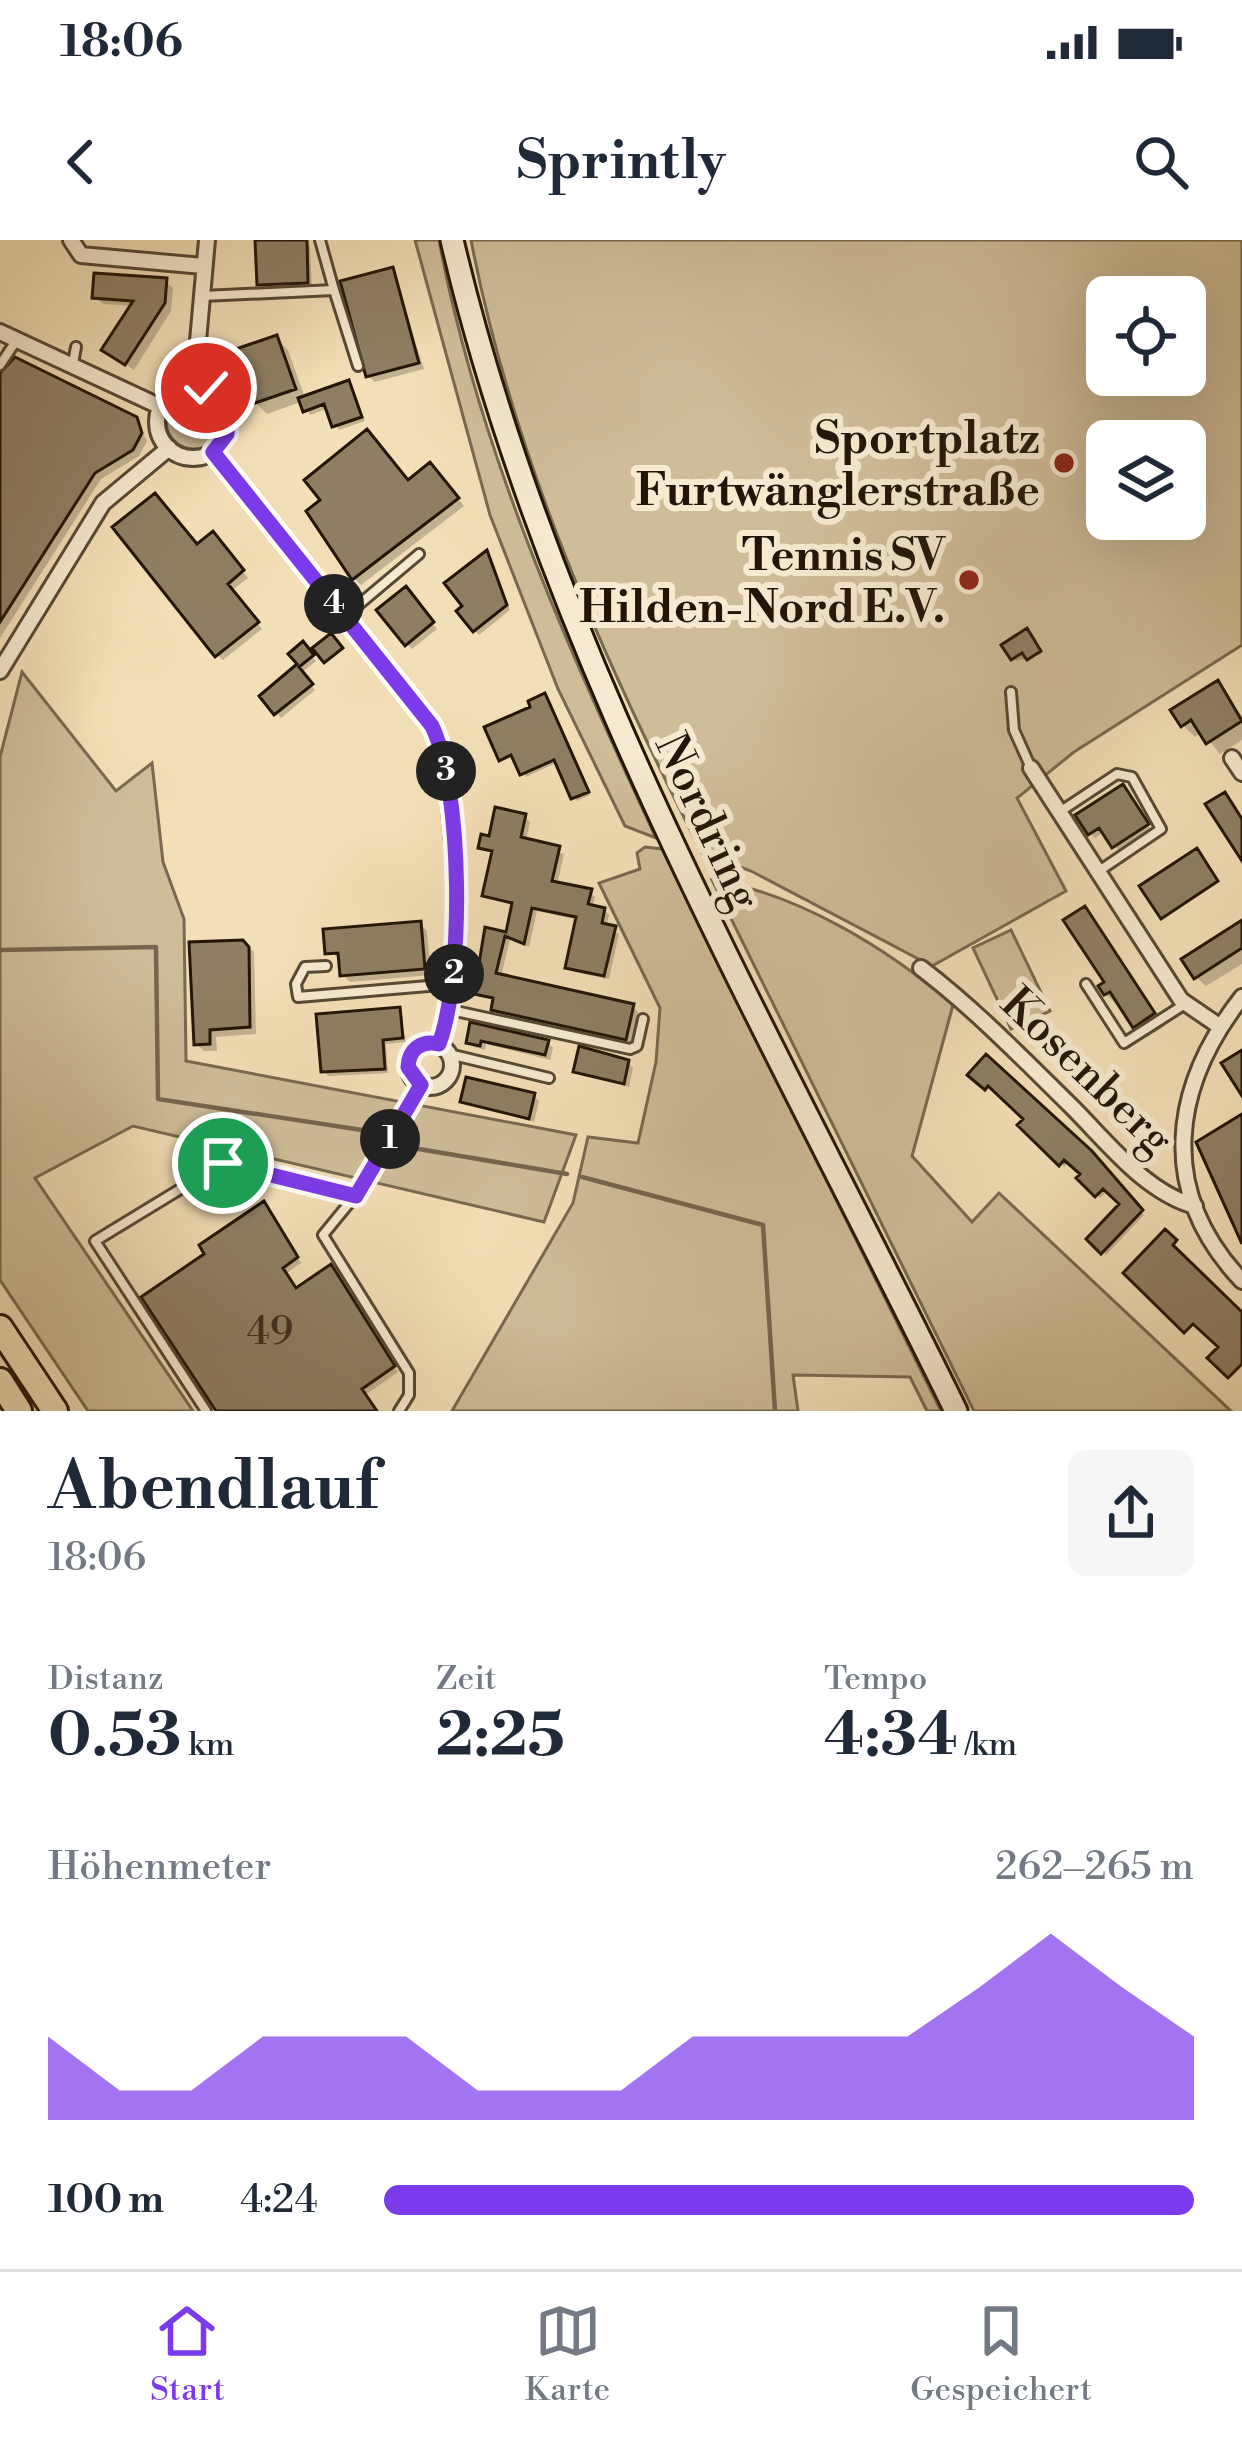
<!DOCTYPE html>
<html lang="de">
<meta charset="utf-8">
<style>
body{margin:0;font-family:"Libre Bodoni",serif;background:#f6f6f7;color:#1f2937;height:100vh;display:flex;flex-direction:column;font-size:45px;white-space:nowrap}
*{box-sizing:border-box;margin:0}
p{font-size:39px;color:#747a83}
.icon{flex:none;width:66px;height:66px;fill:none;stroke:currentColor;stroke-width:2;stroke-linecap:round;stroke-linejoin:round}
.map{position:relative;height:1171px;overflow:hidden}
.side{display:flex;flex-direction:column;background:#fff;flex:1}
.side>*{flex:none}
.tools{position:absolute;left:1086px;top:36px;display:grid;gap:24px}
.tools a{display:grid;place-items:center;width:120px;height:120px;border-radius:18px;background:#fff;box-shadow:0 12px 48px #0002;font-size:60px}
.pin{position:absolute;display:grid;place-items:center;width:102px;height:102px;color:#fff;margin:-51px;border:6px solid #fff;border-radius:50%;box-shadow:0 3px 12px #0007}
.km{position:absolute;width:60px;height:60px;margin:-30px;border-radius:50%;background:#222;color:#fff;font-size:33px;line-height:60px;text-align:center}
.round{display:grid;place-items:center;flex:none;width:126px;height:126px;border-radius:18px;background:#f6f6f7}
.summary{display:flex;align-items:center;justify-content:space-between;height:204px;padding:0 48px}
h1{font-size:66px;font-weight:700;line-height:90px}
.figures{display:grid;grid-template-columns:repeat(3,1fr);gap:18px;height:204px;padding:12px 48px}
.figures div{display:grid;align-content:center}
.figures b{font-size:60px;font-weight:700}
.figures small{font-size:33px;font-weight:400}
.figures p{font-size:33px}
.chart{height:336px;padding:24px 48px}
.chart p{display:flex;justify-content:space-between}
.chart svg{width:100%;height:216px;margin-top:12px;fill:#7c3aed;opacity:.7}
ul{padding:0 48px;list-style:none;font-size:39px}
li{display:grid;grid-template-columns:192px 144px 1fr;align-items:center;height:90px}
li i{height:30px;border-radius:15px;background:#7c3aed}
.status{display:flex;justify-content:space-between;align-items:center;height:84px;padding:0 60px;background:#fff;direction:ltr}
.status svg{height:33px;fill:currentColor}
header{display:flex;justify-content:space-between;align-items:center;height:156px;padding:0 48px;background:#fff;font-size:54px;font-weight:700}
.tabs{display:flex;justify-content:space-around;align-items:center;height:168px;border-top:3px solid #e0e1e3;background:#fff;font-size:33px;color:#747a83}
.tabs a{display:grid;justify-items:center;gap:6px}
.tabs .selected{color:#7c3aed}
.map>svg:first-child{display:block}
</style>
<div class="status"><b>18:06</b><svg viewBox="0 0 49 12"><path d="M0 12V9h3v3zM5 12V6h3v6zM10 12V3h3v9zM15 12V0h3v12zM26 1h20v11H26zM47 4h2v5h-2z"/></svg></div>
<header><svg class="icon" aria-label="back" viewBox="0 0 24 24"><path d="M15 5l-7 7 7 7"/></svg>Sprintly<svg class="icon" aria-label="search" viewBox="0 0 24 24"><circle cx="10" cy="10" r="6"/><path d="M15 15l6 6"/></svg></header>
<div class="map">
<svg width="1242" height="1171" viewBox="0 0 1242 1171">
<rect width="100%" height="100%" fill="#f3dfb7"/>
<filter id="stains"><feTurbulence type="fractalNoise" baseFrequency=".00167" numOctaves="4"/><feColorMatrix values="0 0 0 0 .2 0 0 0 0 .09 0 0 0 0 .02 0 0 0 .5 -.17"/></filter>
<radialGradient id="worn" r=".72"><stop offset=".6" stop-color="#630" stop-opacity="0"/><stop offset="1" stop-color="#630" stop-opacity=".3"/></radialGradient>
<path fill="#cfbd99" stroke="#786950" stroke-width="3" fill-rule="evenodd" d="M415,0H439C478,209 567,406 656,598L625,586L558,449L490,275Z
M471,0H1242V405L1074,512L1017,558L1066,651L932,726L751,631L702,613C602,417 513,217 471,0ZM1107,57H1185V135H1107ZM1107,201H1185V279H1107Z
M166 181a28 28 0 1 1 56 0a28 28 0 1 1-56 0Z
M22,432L116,551L152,523L163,622L184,679L186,821L576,895L544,982L133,886L35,938L193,1171H88L0,1040V517Z
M645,607L662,609L941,1171H927L910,1137L793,1135L798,1171H452L573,963L588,897L638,903L656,822L660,768L599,643L640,629L637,613Z
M712,640C797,653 889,709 953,765L912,916L972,982L999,953L1231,1171H974Z
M1011,690L1050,771L1011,789L973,708Z"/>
<path fill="#0003" d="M305,1L310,6L312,47L265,49L260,44Z
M392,30L424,129L375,142L368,136Z
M165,41L173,48L171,71L134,130L105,110L133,66L103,64L95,57Z
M276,98L288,110L305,158L348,143L365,181L339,190L329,168L310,175L303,161L267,174L255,162Z
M0,135L135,180L147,201L139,216L101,239L0,398Z
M437,233L464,266L361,345L354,338L408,243Z
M219,301L248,338L231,351L262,389L223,420L217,415L197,308Z
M487,314L510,370L479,395L475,391Z
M411,355L437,389L412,409L407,404Z
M1029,395L1042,414L1016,421L1013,418Z
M303,405L316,421L301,433L315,450L281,478L263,456L301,425Z
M1217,443L1242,476V500L1220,514L1202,492L1195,497L1183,485Z
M548,460L590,555L577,561L558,522L526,537L515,518L501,519Z
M1127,553L1151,590L1119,611L1105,591L1095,598L1090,593Z
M525,577L530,582L526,601L564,614L557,645L590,652L595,657L592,668L604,670L609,675L606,687L619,694L609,739L574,732L569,727L579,680L537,671L529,707L510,699L501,737L633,767L638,772L631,803L499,774L496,761L477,753L488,691L508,696L514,666L485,656L494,614L481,607Z
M1085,670L1165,786L1147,797L1106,754Z
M420,684L427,691L431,735L350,742L343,735L342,719L328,712Z
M1242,684V724L1206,746L1196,737Z
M246,705L254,712L256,794L216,797L217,811H204L196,804Z
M399,771L406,802L386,804L388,833L328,836L324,831Z
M472,786L547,802L553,808L550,820L486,804L485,810L474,807L469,802Z
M986,818L1095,919L1144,975L1106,1015L1090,999L1123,964L1108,950L1100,958L1069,921L1064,927L1021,885L1027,879L971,835Z
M628,823L633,828L629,847L577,831Z
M534,856L539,861L534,882L464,861Z
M269,970L301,1023L285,1034L297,1051L336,1033L398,1132L365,1155L376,1171H220L145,1057Z"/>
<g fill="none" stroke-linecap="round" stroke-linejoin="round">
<path stroke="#75654e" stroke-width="4.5" d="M0,710L156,707L158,859L375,892
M407,907L567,934
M582,937L763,985L775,1171"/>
</g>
<path fill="#8f7e63" stroke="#221508" stroke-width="3" d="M255,0H307L308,43L257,45Z
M393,27L419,123L366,137L340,41Z
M94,33L167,38L165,63L125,125L101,110L133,61L92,58Z
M277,95L296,149L252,164L233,110Z
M15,117L137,177L142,193L133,210L95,233L0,382V133Z
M349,140L362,177L332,187L324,164L303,172L298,158Z
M367,189L408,240L430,222L459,258L352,340L306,271L320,260L304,240Z
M155,253L197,304L213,291L244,330L228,344L259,382L215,417L112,287Z
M487,310L507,365L473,392L456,371L462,366L444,343Z
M406,346L434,382L405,406L376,370Z
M1027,388L1041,411L1027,420L1022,413L1011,420L1001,405Z
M331,393L343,408L324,423L312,408Z
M303,401L314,415L299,427L313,444L274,475L259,456L297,424L288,414Z
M1218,440L1242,481L1206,504L1191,480L1181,487L1170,470Z
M545,453L589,552L571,559L554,520L520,535L511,515L499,521L484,487L530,467L528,461Z
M1123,544L1149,584L1112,608L1099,588L1088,595L1075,575Z
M1225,552L1242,579V621L1205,564Z
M495,567L526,574L521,597L560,606L552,641L592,649L588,664L605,668L602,683L616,686L604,736L565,728L576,677L532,668L524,704L505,696L496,733L634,764L626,800L491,770L493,758L474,754L485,687L506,692L512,663L482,656L492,611L478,608L481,594L489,596Z
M1197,608L1218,641L1161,679L1139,646Z
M1085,666L1155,773L1133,788L1110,752L1104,755L1098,746L1104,742L1063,680Z
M1242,680V708L1194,739L1181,719Z
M421,681L425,729L340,736L338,713L325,714L323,689Z
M243,700L249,707L250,787L210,790V804L194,805L189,702Z
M400,767L403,798L383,800L385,829L321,832L316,774Z
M470,782L549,800L545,815L481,801L480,806L466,803Z
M579,806L629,820L624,844L573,832Z
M1242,810V856L1221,823Z
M986,814L1092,911L1143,970L1101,1014L1086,999L1119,964L1103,949L1095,957L1076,938L1080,934L1064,920L1059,926L1017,885L1023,879L988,846L985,850L967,835Z
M466,837L535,853L529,879L460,862Z
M1242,874V1004L1196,902Z
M264,961L298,1017L283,1028L296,1048L331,1024L395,1126L362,1149L377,1171H216L141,1057L204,1014L199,1005Z
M1165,989L1177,1000L1173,1005L1242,1072V1124L1228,1138L1207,1118L1218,1107L1193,1084L1184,1093L1123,1033Z"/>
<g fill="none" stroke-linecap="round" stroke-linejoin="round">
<defs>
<path id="lane" d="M320,0L334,50
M202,56L334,50L358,126
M73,123L76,107
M0,125L16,101
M344,377L419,314
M1011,452L1014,490L1031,528
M1061,571L1117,534L1132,537L1161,589L1099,631
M326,726L305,727L296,744L298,757L452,744
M1086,744L1124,803L1185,764
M451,770L630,809L637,806L643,779
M449,814L549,838
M206,1171L95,1001L223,923L355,956L323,995L409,1133V1155L399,1171"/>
<path id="street" d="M71,0L81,15L203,26
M0,92L161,167
M194,146L207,0
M157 182a36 36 0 1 1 72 0a36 36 0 1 1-72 0Z
M213,212L432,486L445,513C451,607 473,714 439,804
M0,431L103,263L169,208
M1232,518L1242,533
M1031,528L1181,760L1219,786
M921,728C976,770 1023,819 1072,867C1108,903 1145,952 1195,966
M1242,757C1171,848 1157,951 1242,1041
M408 825a22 22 0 1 1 44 0a22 22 0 1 1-44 0Z
M355,956L421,845"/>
<path id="secondary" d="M452,0C549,415 770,791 956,1171"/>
<path id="highway" d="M0,1088L55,1171
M0,1141L19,1171"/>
</defs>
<use href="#lane" stroke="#564834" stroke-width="14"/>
<use href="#street" stroke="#564834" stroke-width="20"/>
<use href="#secondary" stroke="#221508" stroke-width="27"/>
<use href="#highway" stroke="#221508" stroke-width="30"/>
<use href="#lane" stroke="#f7ead0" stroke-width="8"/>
<use href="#street" stroke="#f7ead0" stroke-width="14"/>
<use href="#secondary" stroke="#f7ead0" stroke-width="21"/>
<use href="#highway" stroke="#f3dfb7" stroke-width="24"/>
</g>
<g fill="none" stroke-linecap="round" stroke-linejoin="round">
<defs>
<path id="route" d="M206,148L228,172L227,194L213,212L432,486C463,551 464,737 439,804C421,800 409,809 408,827L421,845L356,956L223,923"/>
</defs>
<use href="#route" stroke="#fff" stroke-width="24"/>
<use href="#route" stroke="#7c3aed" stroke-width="15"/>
</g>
<g fill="#8f2418" stroke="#f7ead0" stroke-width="4.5">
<circle cx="1064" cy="223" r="12"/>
<circle cx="969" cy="340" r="12"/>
</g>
<g text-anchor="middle" stroke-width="12" stroke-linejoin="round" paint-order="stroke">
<g font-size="39" fill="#3d2f1f">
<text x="270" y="1104">49</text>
</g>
<g font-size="45" font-weight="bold" fill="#221508" stroke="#f7ead0" text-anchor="end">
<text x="1040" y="213">Sportplatz<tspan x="1040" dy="52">Furtwänglerstraße</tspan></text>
<text x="945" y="330">Tennis SV<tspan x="945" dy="52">Hilden-Nord E.V.</tspan></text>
</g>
<g font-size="45" fill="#221508" stroke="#f7ead0">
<text transform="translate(709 581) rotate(65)" y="16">Nordring</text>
<text transform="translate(1088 830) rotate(44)" y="16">Kosenberg</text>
</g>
</g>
<rect width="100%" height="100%" filter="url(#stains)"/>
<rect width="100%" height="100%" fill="url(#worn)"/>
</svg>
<div class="tools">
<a><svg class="icon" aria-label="locate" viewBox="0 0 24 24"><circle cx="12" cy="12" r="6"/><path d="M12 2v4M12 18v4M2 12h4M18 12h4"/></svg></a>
<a><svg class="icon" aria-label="layers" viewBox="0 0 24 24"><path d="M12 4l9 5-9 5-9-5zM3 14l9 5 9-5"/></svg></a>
</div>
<div class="pin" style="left:223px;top:923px;background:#1e9e55"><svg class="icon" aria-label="arrive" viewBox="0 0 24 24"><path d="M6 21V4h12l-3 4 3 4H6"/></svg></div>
<div class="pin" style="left:206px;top:148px;background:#d93025"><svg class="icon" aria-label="check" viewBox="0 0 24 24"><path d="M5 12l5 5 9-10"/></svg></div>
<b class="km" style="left:390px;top:899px">1</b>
<b class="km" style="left:454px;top:734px">2</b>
<b class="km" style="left:446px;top:531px">3</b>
<b class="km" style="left:334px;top:364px">4</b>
</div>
<section class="side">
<div class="summary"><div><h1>Abendlauf</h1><p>18:06</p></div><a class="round"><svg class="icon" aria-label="share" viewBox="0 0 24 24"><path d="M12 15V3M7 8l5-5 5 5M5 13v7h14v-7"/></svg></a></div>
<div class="figures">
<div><p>Distanz</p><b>0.53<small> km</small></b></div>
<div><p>Zeit</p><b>2:25</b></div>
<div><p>Tempo</p><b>4:34<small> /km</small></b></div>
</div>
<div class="chart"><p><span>Höhenmeter</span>262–265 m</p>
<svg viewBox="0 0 160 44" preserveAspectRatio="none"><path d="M0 44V27L10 38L20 38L30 27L40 27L50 27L60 38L70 38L80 38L90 27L100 27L110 27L120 27L130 17L140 6L150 17L160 27V44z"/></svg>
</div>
<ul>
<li><b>100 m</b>4:24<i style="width:100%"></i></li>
</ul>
</section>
<nav class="tabs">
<a class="selected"><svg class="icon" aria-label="home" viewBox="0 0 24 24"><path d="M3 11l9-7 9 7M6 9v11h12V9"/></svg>Start</a>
<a><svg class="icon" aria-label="map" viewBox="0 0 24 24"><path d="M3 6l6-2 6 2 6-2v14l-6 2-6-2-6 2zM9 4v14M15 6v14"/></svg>Karte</a>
<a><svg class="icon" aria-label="saved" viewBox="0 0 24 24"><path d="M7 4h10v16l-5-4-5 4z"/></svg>Gespeichert</a>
</nav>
